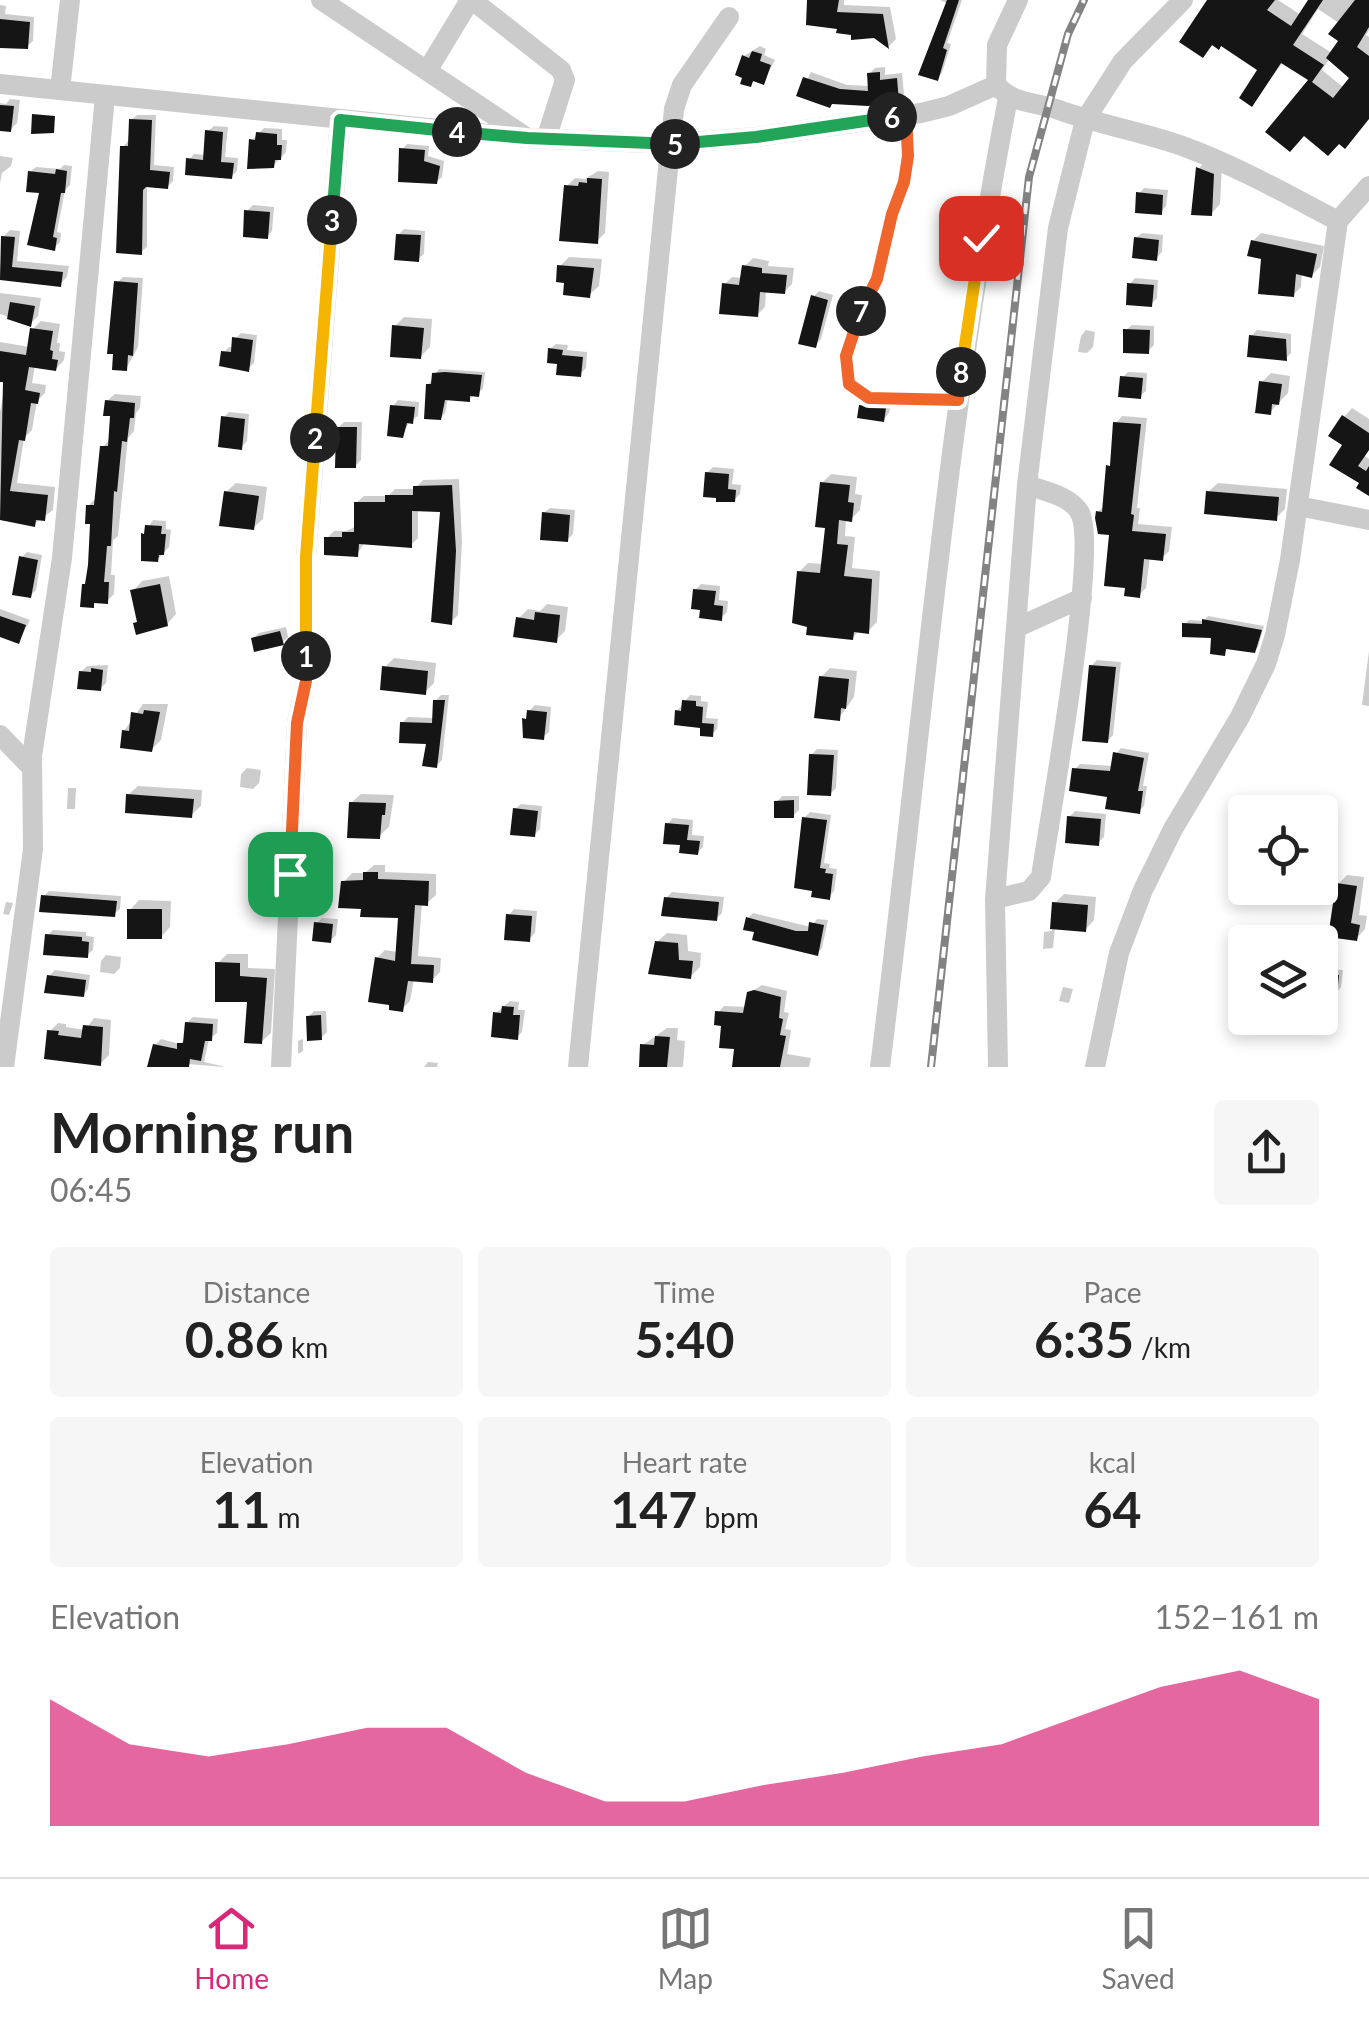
<!DOCTYPE html>
<meta charset="utf-8">
<style>
body{margin:0;font-family:Lato,sans-serif;background:#f6f6f6;color:#222;height:100vh;display:flex;flex-direction:column;font-size:38px;white-space:nowrap}
*{box-sizing:border-box;margin:0}
p{font-size:32px;color:#767676}
.icon{flex:none;width:55px;height:55px;fill:none;stroke:currentColor;stroke-width:2;stroke-linecap:round;stroke-linejoin:round}
.map{position:relative;height:1067px;overflow:hidden}
.side{display:flex;flex-direction:column;background:#fff;flex:1}
.side>*{flex:none}
.tools{position:absolute;left:1228px;top:795px;display:grid;gap:20px}
.tools a{display:grid;place-items:center;width:110px;height:110px;border-radius:10px;background:#fff;box-shadow:0 5px 15px #0003;font-size:50px}
.pin{position:absolute;display:grid;place-items:center;width:85px;height:85px;color:#fff;margin:-42px;border-radius:20px;box-shadow:0 5px 15px #0006}
.km{position:absolute;width:50px;height:50px;margin:-25px;border-radius:50%;background:#222;color:#fff;font-size:28px;line-height:50px;text-align:center}
.round{display:grid;place-items:center;flex:none;width:105px;height:105px;border-radius:10px;background:#f6f6f6}
.overview{display:flex;align-items:center;justify-content:space-between;height:170px;padding:0 50px}
h1{font-size:55px;font-weight:700;line-height:75px}
.stats{display:grid;grid-template-columns:repeat(3,1fr);gap:15px;height:170px;padding:10px 50px}
.stats div{display:grid;align-content:center;border-radius:10px;background:#f6f6f6;text-align:center}
.stats b{font-size:50px;font-weight:700}
.stats small{font-size:28px;font-weight:400}
.stats p{font-size:28px}
.chart{height:280px;padding:20px 50px}
.chart p{display:flex;justify-content:space-between}
.chart svg{width:100%;height:180px;margin-top:10px;fill:#db2777;opacity:.7}
.menu{display:flex;justify-content:space-around;align-items:center;height:140px;border-top:2px solid #e0e0e0;background:#fff;font-size:28px;color:#767676}
.menu a{display:grid;justify-items:center;gap:5px}
.menu .current{color:#db2777}
.map>svg:first-child{display:block}
</style>
<div class="map">
<svg width="1369" height="1067" viewBox="0 0 1369 1067">
<rect width="100%" height="100%" fill="#fff"/>
<path fill="#0003" fill-rule="evenodd" d="M810,0H844V5L890,7L896,39L889,46L875,36L839,27Z
M940,0H962L947,43L951,44L942,73L937,78L921,74L948,4Z
M1210,0H1278L1301,15L1310,0H1369V30L1366,35L1369,37V118L1305,134L1312,79L1284,61L1252,104L1260,69L1222,44H1214L1203,55ZM1318,9L1339,23L1341,40L1332,53L1302,34ZM1330,58L1352,78L1344,88L1322,70Z
M0,5L6,6L5,14L34,17L33,41L27,46H0Z
M760,46L766,49L764,55L775,60L763,83L755,80L750,85L744,56Z
M885,67V75L902,73L904,94L898,100L800,94L811,72L847,85L870,86L869,74L875,68Z
M10,99L20,100L17,123L10,130L0,129V103L6,104Z
M137,115H156L154,165L174,167L173,181L167,187L147,185V247L141,252L123,147L128,141L131,120Z
M214,126L228,127L225,157L238,158L237,171L231,177L189,160L194,154L206,155L208,131Z
M264,128L282,129V140H287L286,152L273,166L252,140Z
M407,144L429,146L428,156L444,161L442,177L436,182L402,150Z
M0,156L13,158L11,166L2,173L0,183Z
M1208,159L1222,165L1220,204L1211,214L1198,174L1199,168Z
M64,165L72,166L70,185L65,190L57,232L61,233L60,242L54,248L42,191L30,172L36,167L60,169Z
M598,171L609,172L605,233L597,241L567,186L575,178L585,179Z
M1144,188L1168,190L1166,206L1161,212L1139,194Z
M253,205L274,207L272,231L267,236L247,211Z
M404,229L425,231L424,254L418,259L398,235Z
M10,230L20,231L17,261L69,266L67,277L60,284L0,277L3,237Z
M1142,233L1163,235L1162,252L1156,258L1136,238Z
M1261,233L1324,246L1320,267L1312,275L1302,273L1301,287L1293,295L1253,241Z
M569,257L602,259L599,286L589,295L567,281L560,266Z
M753,258L769,261L768,266L794,268L792,284L784,292L766,290L765,307L757,315L724,285L732,277L743,278L745,266Z
M123,277L143,278L138,347L126,369L117,283Z
M1135,278L1158,280L1157,298L1151,304L1130,284Z
M819,291L833,295L821,339L815,345L813,297Z
M0,293L41,298L38,316L30,324L0,314Z
M404,317L432,319L430,347L420,357L395,326Z
M41,321L60,324L57,343H60L59,351L65,352L64,360L56,369L35,365L32,383L46,385L45,393L37,401L32,430L24,438L17,483L55,487L53,510L34,524L0,519V412L6,380L0,379V342L30,347L33,329Z
M1132,325L1154,326V345L1148,351L1126,330Z
M1086,330L1095,332L1093,347L1087,353L1078,352L1081,336Z
M1257,330L1291,334V353L1286,358L1251,336Z
M241,333L257,335L254,363L248,369L223,353L229,347H234L235,339Z
M556,344L568,345L567,350L587,352L586,368L580,374L560,361L550,349Z
M439,369L485,372L483,389L469,399L448,398L445,413L440,418L428,385Z
M1128,372L1147,373L1146,391L1140,396L1122,378Z
M1271,373L1290,376L1288,393L1270,412L1262,382Z
M115,394L141,396L140,408L136,413L134,431L128,438L118,536L113,540L111,575H115L114,594L107,601H97L93,606L88,582L92,522L88,506L96,498L103,447L111,438L113,414L107,401Z
M398,400L419,402L418,416L410,421L402,435L393,406Z
M867,400L891,403L889,413L884,419L861,406Z
M1352,408L1369,419V450L1365,456L1369,459V494L1345,444L1344,417Z
M229,412L249,414L247,441L241,447L223,418Z
M1122,416L1147,418L1137,508H1140L1138,524L1172,527L1169,551L1162,558L1150,557L1146,588L1139,595L1111,532L1098,512L1105,505L1115,424Z
M344,422H362L361,460L355,466L338,428Z
M713,467L734,469L732,484L741,485L740,494L734,500L719,496L707,473Z
M831,474L857,477L855,494L862,495L860,510L851,519L846,518L845,536L855,537L852,568L880,571L877,622L868,631L860,630L852,638L799,572L808,563L824,564L828,525L822,483Z
M459,479L462,542L458,615L451,622L443,509H418V538L411,545L365,542L357,554L327,538L334,531H346L357,526L356,503L364,496H388L395,489H415L423,480Z
M236,483L267,487L263,519L253,528L226,492Z
M1218,483L1287,489L1285,509L1276,518L1208,492Z
M550,508L575,510L573,534L567,540L544,513Z
M153,520L166,521V529L171,530L169,547L157,560L144,534Z
M27,552L42,555L36,590L30,596L21,558Z
M169,576L176,614L167,624L140,620L133,591L142,581Z
M701,584L720,586L719,600L728,601L727,612L721,618L695,590Z
M547,604L568,607L565,631L556,640L518,619L528,609L540,611Z
M0,609L30,620L19,641L0,634Z
M1208,616L1264,626L1258,647L1254,651L1228,646L1224,653L1214,636L1185,624L1189,620L1204,621Z
M286,627L288,637L282,643L253,638L259,633Z
M1369,651V706L1362,705Z
M394,658L436,663L434,683L425,692L385,667Z
M1097,660L1121,662L1113,735L1107,741L1091,666Z
M108,665L106,683L100,689L81,672L87,666Z
M830,668L857,671L854,697L839,718L821,677Z
M441,695H449L442,760L437,765L429,742L402,723L408,717L434,718L435,701Z
M690,695L701,696V701L708,702L706,718L718,719L717,729L712,734L677,711Z
M143,704H168L161,740L152,749L124,731Z
M535,705L551,707L549,732L543,737L529,711Z
M1121,748L1149,753L1143,786H1147L1144,806L1139,811L1075,769L1080,764L1114,766L1116,754Z
M817,749L838,750L836,788L830,794L811,755Z
M247,768L261,770L259,783L253,789L240,787L241,774Z
M138,786L202,790L201,806L191,815L128,795Z
M68,788H76L75,809H67Z
M361,794L394,795L389,827L379,836L351,803Z
M782,796H799V810L793,816L777,802Z
M521,804L542,806L540,829L534,835L515,809Z
M1075,811L1106,814L1104,837L1098,843L1069,817Z
M810,812L831,815L824,863L830,864L829,868L837,869L834,891L829,897L804,818Z
M673,818L693,820L692,835L704,836L703,847L698,852L683,843L667,824Z
M374,865H385V872L436,874V895L427,903H422L418,956L441,958L440,972L432,980L414,979L410,1001L402,1009L377,958L385,950L398,952L401,916L363,906L344,882L352,873H365Z
M1347,875L1364,877L1359,915L1367,916L1365,929L1356,939L1338,884Z
M49,891L121,896L120,909L114,914L43,897Z
M672,892L724,897L722,913L716,919L666,898Z
M1064,894L1096,897L1094,920L1085,930L1055,927L1053,948L1043,949L1044,932L1052,931L1055,903Z
M139,900L171,901L170,927L161,937L130,910Z
M6,902L13,903L9,915L3,914Z
M514,909L537,911L535,933L529,939L509,915Z
M753,913L811,927L817,919L828,920L822,948L817,953L757,930L748,918Z
M322,918L338,919L336,935L330,941L317,923Z
M53,930L86,932V936L94,937L93,950L87,955L47,936Z
M667,933L687,935L688,951L701,953L700,967L691,976L657,942Z
M227,954H248V968L275,969L271,1033L261,1042L250,1000L218,963Z
M106,955L121,957L120,968L114,974L100,972L101,961Z
M1327,969L1343,970L1341,987L1336,993L1320,991L1321,974Z
M55,970L90,975L88,989L83,995L49,976Z
M762,985L787,991L784,1012L789,1013L785,1029L791,1030L787,1054L811,1058L809,1067H735L737,1047L718,1013L724,1006L747,1007L749,993Z
M1063,987L1073,989L1069,1003L1059,1001Z
M510,1001L519,1002L518,1010H525L522,1032L517,1037L496,1013Z
M314,1011H326L327,1032L321,1038L308,1017Z
M193,1017L218,1019L217,1033L209,1039L204,1062L226,1067L174,1063L155,1045L161,1039L180,1044L186,1038L187,1023Z
M94,1018L111,1020L109,1055L101,1063L50,1031L58,1023L66,1024V1027L85,1030Z
M667,1028H678L677,1040L685,1041L683,1067H641L643,1045Z
M303,1039V1051L298,1054V1041Z
M428,1062L438,1063L437,1067H424Z"/>
<path fill="#151515" d="M807,0H839L837,12L883,14L889,49L874,38L851,40V35L836,33L837,29L806,25Z
M947,0H959L943,48L947,50L938,81L918,75Z
M1207,0H1275L1267,10L1291,26L1308,0H1323L1293,45L1324,65L1312,82L1333,98L1349,78L1326,58L1338,41L1328,34L1355,0H1369V27L1357,47L1369,56V119L1345,149L1339,144L1328,156L1304,136L1290,152L1265,132L1308,80L1281,63L1252,107L1239,98L1257,70L1221,46L1219,50L1212,45L1203,58L1179,42Z
M0,19L30,22L28,49L0,48Z
M752,51L762,54L760,61L771,65L764,85L753,81L751,87L740,84L742,78L735,75L742,55L749,58Z
M880,72V80L897,78L899,102L868,106L832,104L830,108L796,96L803,77L840,89L868,91L867,73Z
M0,105L14,106L11,132L0,131Z
M32,114L55,116L54,133L31,134Z
M129,119L152,120L150,170L170,172L168,189L146,187L143,190L142,255L116,253L120,146H128Z
M205,130L223,132L221,162L234,163L232,179L185,175L186,158L203,160Z
M256,132L277,134V145H282L281,160H275L274,168L247,169L249,139L255,140Z
M399,148L425,150L424,161L440,166L437,184L398,182Z
M1196,167L1214,174L1212,216L1191,215Z
M56,169L67,171L65,193H61L53,237L57,238L55,251L27,245L39,193L26,192L28,171L55,174Z
M587,178L602,179L598,244L559,241L564,185L578,186L579,182L587,183Z
M1136,192L1163,195L1162,215L1135,213Z
M244,210L270,212L268,239L243,237Z
M396,234L421,235L419,262L394,260Z
M1,236L15,237L12,267L63,272L61,287L0,280Z
M1134,237L1159,240L1157,261L1132,258Z
M1251,240L1317,254L1312,278L1296,274L1294,297L1258,294L1261,259L1247,256Z
M557,265L594,268L590,298L563,295L564,283L556,282Z
M742,265L762,268V273L787,275L785,294L760,292L758,317L719,314L722,283L739,285Z
M114,281L138,283L133,356L128,355L127,371L112,370L113,354H107Z
M1127,283L1154,285L1152,307L1126,305Z
M811,295L828,300L816,348L798,344Z
M10,302L35,306L31,327L7,319Z
M392,325L424,328L421,359L390,357Z
M30,328L53,331L50,350L53,351L52,359L58,360L56,371L29,367L25,390L40,393L38,404L31,403L25,441L19,440L10,491L48,495L45,521L36,520L35,527L0,520L3,382H0V351L26,355Z
M1123,329L1150,330L1149,354L1123,353Z
M1249,335L1286,339L1287,361L1247,357Z
M232,337L253,340L249,372L219,366L221,351L231,352Z
M548,348L563,350L562,355L583,357L581,377L556,375L557,364L547,363Z
M445,372L482,375L479,397L470,396V402L445,400L441,420L424,419L426,384H431L432,373Z
M1120,376L1143,378L1141,399L1118,397Z
M1259,381L1282,384L1279,405L1272,404L1271,415L1255,413Z
M105,400L135,403L134,418H130L127,442L122,441L117,492L114,491L111,546H107L104,582H109L108,604L94,603V608L80,607L82,584H85L88,565L90,524H85L86,505H94L100,446H108L110,416H103Z
M390,405L415,407L413,424L407,423L403,438L387,436Z
M859,405L886,408L884,422L857,418Z
M1342,415L1369,433V450L1358,466L1366,471L1369,466V496L1356,488L1359,483L1329,465L1342,445L1328,436Z
M221,416L245,419L242,450L218,447Z
M1113,422L1141,424L1131,514L1134,515L1132,531L1166,534L1163,561L1144,559L1140,598L1124,596L1125,588L1104,586L1109,535L1098,534L1095,518L1096,511L1102,512L1106,465L1110,466Z
M336,427H357L356,468H335Z
M705,472L729,474L728,489L736,490L735,502H716V498L703,497Z
M820,482L850,485L848,502L854,503L852,522L839,520L837,544L848,545L844,576L872,579L869,634L854,632L853,640L806,635L807,627L792,623L797,571L820,573L825,528L815,527Z
M452,485L456,551L452,625L431,622L440,512L412,511V548L359,544L358,557L324,555V537H342V532H354V502H385V495H413V486Z
M224,491L259,496L254,530L219,526Z
M1206,491L1279,497L1277,521L1204,514Z
M542,512L570,515L568,542L540,540Z
M145,525L162,526L161,534H166L164,555H159L158,562L141,561V533L144,534Z
M19,556L38,560L31,598L12,595Z
M160,584L168,626L136,635L133,623L137,622L130,590Z
M693,589L716,591L714,605L723,606L722,621L699,618L700,610L691,609Z
M535,612L560,615L557,643L513,637L516,617L534,620Z
M0,616L26,625L19,644L0,637Z
M1202,619L1262,630L1255,653L1226,649L1225,656L1210,654L1211,638L1182,637V623L1202,624Z
M280,631L284,645L254,652L251,638Z
M1089,665L1116,667L1108,743L1082,741Z
M382,666L428,671L426,695L380,690Z
M91,668L103,670L101,691L77,689L79,671L91,672Z
M819,676L849,679L846,709L841,708L840,721L814,718Z
M433,700H445L437,768L422,766L426,744L399,743L400,722L432,723Z
M682,700L696,701V706L703,707L702,723L714,724L713,737L700,736V728L674,725L675,710L681,711Z
M144,710L160,712L152,752L120,748L122,730L129,731L131,712L143,714Z
M527,710L547,712L544,740L523,738L522,718L526,719Z
M1113,752L1144,758L1138,791H1143L1140,814L1105,809L1107,797L1069,791L1072,768L1110,771Z
M809,754L834,755L831,796L807,795Z
M126,794L194,799L192,818L125,813Z
M794,800V818H774V801Z
M349,802L386,803L385,815H382L380,839L347,838Z
M513,808L538,811L535,837L510,835Z
M1067,816L1101,819L1099,846L1065,843Z
M802,817L827,820L820,868L826,869L825,873L833,874L830,900L811,897L812,891L794,888Z
M665,823L689,825L687,840L700,841L698,855L679,853L680,845L663,844Z
M363,872H378V879L429,881L428,906L415,905L411,964L434,965L433,983L408,981L403,1012L389,1010V1005L368,1002L375,957L395,961L398,918L360,917L361,909L338,908L341,881L363,880Z
M1336,883L1357,886L1351,923L1360,925L1357,941L1328,937Z
M41,895L117,901L115,917L39,912Z
M664,897L719,902L717,921L661,916Z
M1052,902L1088,905L1086,932L1050,929Z
M127,909H162V939H127Z
M506,914L532,916L530,942L504,940Z
M746,917L796,931H808L809,922L824,925L818,956L752,940L754,932L743,930Z
M314,922L333,924L331,943L312,941Z
M45,934L82,937V941L89,942L88,958L43,955Z
M655,941L678,943L679,960L693,961L691,979L648,974Z
M215,962L240,963V976L267,978L262,1044L244,1043L247,1002H215Z
M1320,973L1339,975L1337,995L1320,993Z
M47,975L86,980L84,997L44,993Z
M754,990L781,997L779,1018L783,1019L780,1035L786,1036L780,1067H732L734,1049L719,1048L721,1026L714,1025L715,1011L743,1013L747,992Z
M502,1006L514,1007L513,1015H520L518,1040L491,1037L493,1012L501,1013Z
M321,1015L322,1040L307,1041L306,1016Z
M185,1022L213,1024L212,1041H205L201,1061L190,1059L189,1067H147L153,1044L177,1049V1043H183Z
M83,1025L103,1027L101,1066L44,1059L47,1030L59,1031L58,1035L81,1038Z
M655,1036L670,1037L667,1067H639L640,1044L654,1045Z"/>
<g fill="none" stroke-linecap="round" stroke-linejoin="round">
<path stroke="#cbcbcb" stroke-width="2.5" stroke-dasharray="5 5" stroke-linecap="butt" d="M907,131C909,174 897,190 888,229C884,247 882,265 876,282C862,317 839,345 849,384L869,398L942,401"/>
<path stroke="#cbcbcb" stroke-width="20" d="M321,0L526,137
M472,0L561,70L565,80L546,139
M1018,0L997,45L996,85C1013,104 1036,102 1059,110C1100,125 1144,132 1185,147C1239,167 1288,195 1338,221
M427,71L470,0
M0,84L527,138L672,144L756,137L921,113L949,106L996,85
M60,90L70,0
M1298,506L1369,520
M1016,628L1082,598
M0,735L31,767
M995,899L1029,891L1041,877C1049,820 1099,549 1080,513C1071,496 1044,491 1027,485
M4,1067L33,849L32,756L62,558L105,96
M281,1067L297,723L306,681V557L340,120
M578,1067L674,109L682,85L729,17
M880,1067C921,744 946,418 1008,98
M998,1067L995,899L1027,485L1058,228L1085,120L1123,61L1183,0
M1095,1067L1119,953L1143,890L1173,829L1240,717L1266,664L1275,635L1290,560L1338,221L1369,186"/>
<defs>
<path id="rail" d="M931,1067L1029,177L1068,34L1084,0"/>
</defs>
<use href="#rail" stroke="#838383" stroke-width="8"/>
<use href="#rail" stroke="#fff" stroke-width="4" stroke-dasharray="11" stroke-linecap="butt"/>
</g>
<g fill="none" stroke-linecap="round" stroke-linejoin="round">
<defs>
<path id="split-1" d="M290,874L297,723L306,681V656"/>
<path id="split-2" d="M306,656V557L315,438"/>
<path id="split-3" d="M315,438L332,220"/>
<path id="split-4" d="M332,220L340,120L457,132"/>
<path id="split-5" d="M457,132L527,138L675,144"/>
<path id="split-6" d="M675,144L756,137L892,117"/>
<path id="split-7" d="M861,311L877,279L892,214L904,182L908,156L906,115L892,117"/>
<path id="split-8" d="M861,311L846,356L849,384L869,398L958,400L961,372"/>
<path id="split-9" d="M961,372L981,238"/>
</defs>
<use href="#split-1" stroke="#fff" stroke-width="20"/>
<use href="#split-2" stroke="#fff" stroke-width="20"/>
<use href="#split-3" stroke="#fff" stroke-width="20"/>
<use href="#split-4" stroke="#fff" stroke-width="20"/>
<use href="#split-5" stroke="#fff" stroke-width="20"/>
<use href="#split-6" stroke="#fff" stroke-width="20"/>
<use href="#split-7" stroke="#fff" stroke-width="20"/>
<use href="#split-8" stroke="#fff" stroke-width="20"/>
<use href="#split-9" stroke="#fff" stroke-width="20"/>
<use href="#split-1" stroke="#f0652b" stroke-width="12"/>
<use href="#split-2" stroke="#f5b400" stroke-width="12"/>
<use href="#split-3" stroke="#f5b400" stroke-width="12"/>
<use href="#split-4" stroke="#22a559" stroke-width="12"/>
<use href="#split-5" stroke="#22a559" stroke-width="12"/>
<use href="#split-6" stroke="#22a559" stroke-width="12"/>
<use href="#split-7" stroke="#f0652b" stroke-width="12"/>
<use href="#split-8" stroke="#f0652b" stroke-width="12"/>
<use href="#split-9" stroke="#f5b400" stroke-width="12"/>
</g>
</svg>
<div class="tools">
<a><svg class="icon" aria-label="locate" viewBox="0 0 24 24"><circle cx="12" cy="12" r="6"/><path d="M12 2v4M12 18v4M2 12h4M18 12h4"/></svg></a>
<a><svg class="icon" aria-label="layers" viewBox="0 0 24 24"><path d="M12 4l9 5-9 5-9-5zM3 14l9 5 9-5"/></svg></a>
</div>
<div class="pin" style="left:290px;top:874px;background:#1e9e55"><svg class="icon" aria-label="arrive" viewBox="0 0 24 24"><path d="M6 21V4h12l-3 4 3 4H6"/></svg></div>
<div class="pin" style="left:981px;top:238px;background:#d93025"><svg class="icon" aria-label="check" viewBox="0 0 24 24"><path d="M5 12l5 5 9-10"/></svg></div>
<b class="km" style="left:306px;top:656px">1</b>
<b class="km" style="left:315px;top:438px">2</b>
<b class="km" style="left:332px;top:220px">3</b>
<b class="km" style="left:457px;top:132px">4</b>
<b class="km" style="left:675px;top:144px">5</b>
<b class="km" style="left:892px;top:117px">6</b>
<b class="km" style="left:861px;top:311px">7</b>
<b class="km" style="left:961px;top:372px">8</b>
</div>
<section class="side">
<div class="overview"><div><h1>Morning run</h1><p>06:45</p></div><a class="round"><svg class="icon" aria-label="share" viewBox="0 0 24 24"><path d="M12 15V3M7 8l5-5 5 5M5 13v7h14v-7"/></svg></a></div>
<div class="stats">
<div><p>Distance</p><b>0.86<small> km</small></b></div>
<div><p>Time</p><b>5:40</b></div>
<div><p>Pace</p><b>6:35<small> /km</small></b></div>
</div>
<div class="stats">
<div><p>Elevation</p><b>11<small> m</small></b></div>
<div><p>Heart rate</p><b>147<small> bpm</small></b></div>
<div><p>kcal</p><b>64</b></div>
</div>
<div class="chart"><p><span>Elevation</span>152–161 m</p>
<svg viewBox="0 0 160 44" preserveAspectRatio="none"><path d="M0 44V13L10 24L20 27L30 24L40 20L50 20L60 31L70 38L80 38L90 34L100 31L110 27L120 24L130 17L140 10L150 6L160 13V44z"/></svg>
</div>
</section>
<nav class="menu">
<a class="current"><svg class="icon" aria-label="home" viewBox="0 0 24 24"><path d="M3 11l9-7 9 7M6 9v11h12V9"/></svg>Home</a>
<a><svg class="icon" aria-label="map" viewBox="0 0 24 24"><path d="M3 6l6-2 6 2 6-2v14l-6 2-6-2-6 2zM9 4v14M15 6v14"/></svg>Map</a>
<a><svg class="icon" aria-label="saved" viewBox="0 0 24 24"><path d="M7 4h10v16l-5-4-5 4z"/></svg>Saved</a>
</nav>
